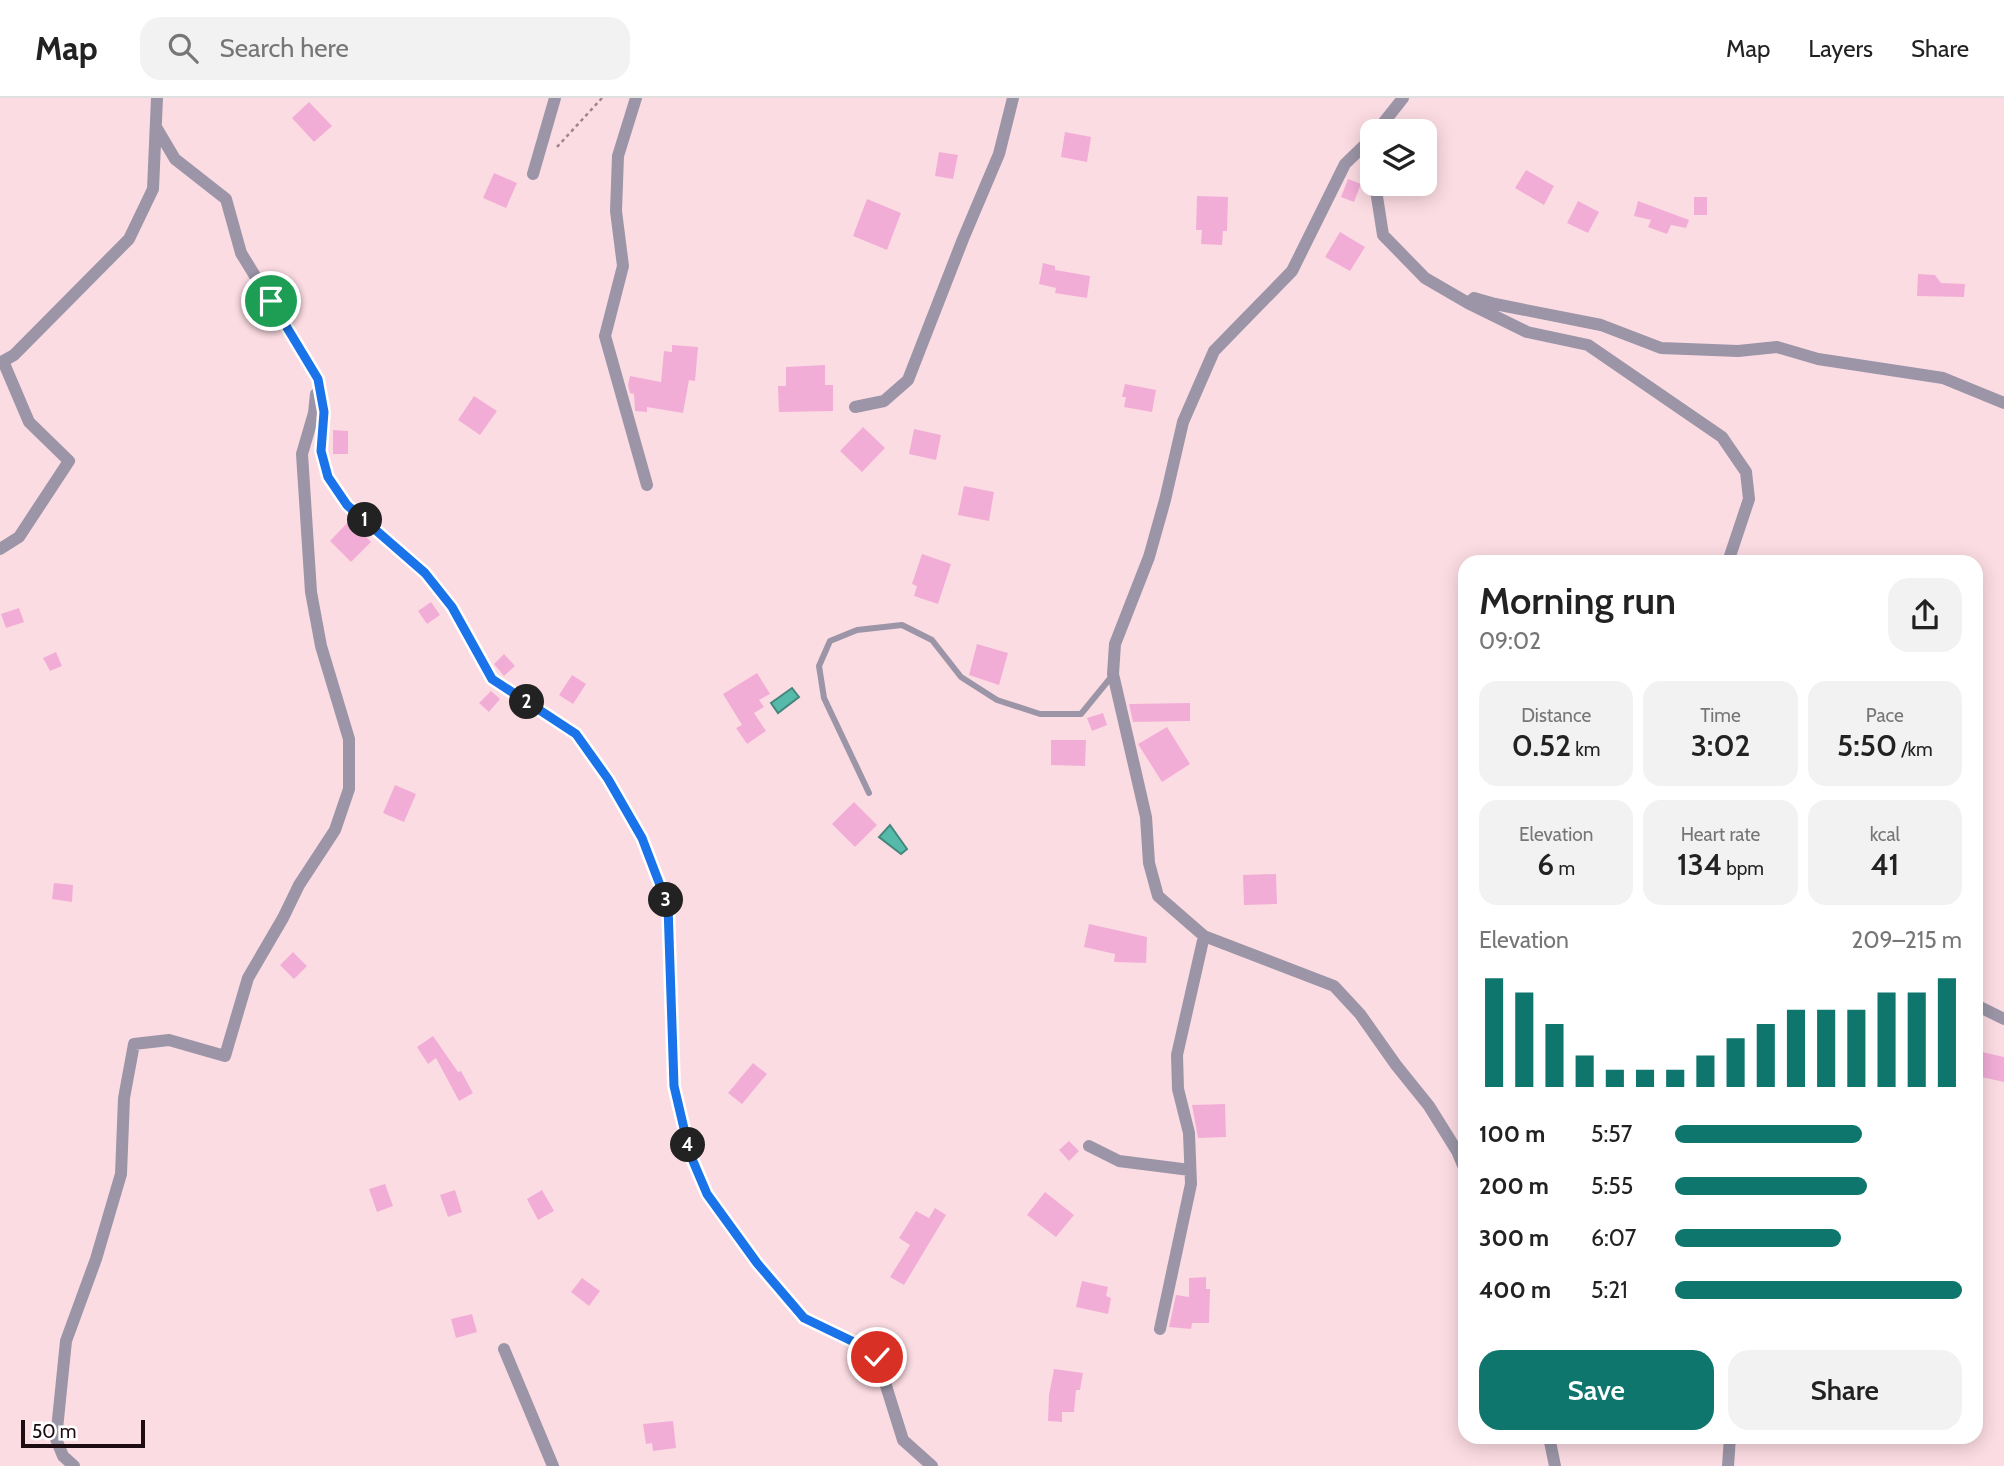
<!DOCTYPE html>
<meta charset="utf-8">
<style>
body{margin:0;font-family:Cabin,sans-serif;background:#f2f2f2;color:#222;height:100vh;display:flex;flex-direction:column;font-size:26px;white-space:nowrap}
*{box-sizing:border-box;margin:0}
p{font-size:23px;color:#767676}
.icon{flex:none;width:38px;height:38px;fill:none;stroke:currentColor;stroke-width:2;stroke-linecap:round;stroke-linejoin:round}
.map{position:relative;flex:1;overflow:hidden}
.sheet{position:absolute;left:1458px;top:457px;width:525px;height:889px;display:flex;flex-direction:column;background:#fff;border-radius:21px;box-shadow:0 4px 18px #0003}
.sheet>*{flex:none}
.tools{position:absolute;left:1360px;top:21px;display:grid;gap:14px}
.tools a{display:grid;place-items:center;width:77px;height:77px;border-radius:14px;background:#fff;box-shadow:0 4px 18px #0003;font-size:35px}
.scale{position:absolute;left:21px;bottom:18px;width:124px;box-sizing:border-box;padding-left:7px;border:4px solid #1d0c11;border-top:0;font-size:19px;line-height:24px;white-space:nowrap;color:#1d0c11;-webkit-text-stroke:5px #fff;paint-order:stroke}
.pin{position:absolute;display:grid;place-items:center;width:60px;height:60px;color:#fff;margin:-30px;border:4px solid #fff;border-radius:50%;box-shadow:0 2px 7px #0007}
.km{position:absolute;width:35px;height:35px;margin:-18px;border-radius:50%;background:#222;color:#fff;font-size:19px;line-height:35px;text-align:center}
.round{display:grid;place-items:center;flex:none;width:74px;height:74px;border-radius:21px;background:#f2f2f2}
.summary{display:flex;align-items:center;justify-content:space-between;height:119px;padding:0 21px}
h1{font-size:38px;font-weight:600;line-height:52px}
.metrics{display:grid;grid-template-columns:repeat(3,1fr);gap:10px;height:119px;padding:7px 21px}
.metrics div{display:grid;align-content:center;border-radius:18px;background:#f2f2f2;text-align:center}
.metrics b{font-size:30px;font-weight:600}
.metrics small{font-size:19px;font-weight:400}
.metrics p{font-size:19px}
.chart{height:196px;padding:14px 21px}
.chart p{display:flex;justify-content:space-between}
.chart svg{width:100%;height:126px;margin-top:7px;stroke:#0f766e;stroke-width:6}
.primary-button{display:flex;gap:14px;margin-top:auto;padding:14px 21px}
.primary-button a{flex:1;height:80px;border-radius:21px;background:#0f766e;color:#fff;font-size:28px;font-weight:600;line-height:80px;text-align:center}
.primary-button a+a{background:#f2f2f2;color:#222}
ul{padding:0 21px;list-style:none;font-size:23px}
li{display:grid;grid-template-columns:112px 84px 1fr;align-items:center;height:52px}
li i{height:18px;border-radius:9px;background:#0f766e}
header{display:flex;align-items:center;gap:42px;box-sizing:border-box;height:98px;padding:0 35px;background:#fff;border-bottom:2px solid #e0e0e0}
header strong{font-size:33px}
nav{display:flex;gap:38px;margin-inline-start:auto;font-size:24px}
.search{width:490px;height:63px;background:#f2f2f2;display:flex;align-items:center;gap:18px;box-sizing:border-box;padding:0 24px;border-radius:21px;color:#767676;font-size:26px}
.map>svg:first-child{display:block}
</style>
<header>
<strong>Map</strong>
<div class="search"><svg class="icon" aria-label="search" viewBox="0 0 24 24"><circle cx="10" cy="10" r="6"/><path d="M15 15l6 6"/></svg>Search here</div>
<nav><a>Map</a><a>Layers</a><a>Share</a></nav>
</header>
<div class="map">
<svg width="2004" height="1368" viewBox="0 0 2004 1368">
<rect width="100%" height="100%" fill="#fcdce3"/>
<path fill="#56baab" stroke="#45867d" stroke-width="2" d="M792,590L799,599L778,615L771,605Z
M890,727L907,751L901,756L879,739Z"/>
<path fill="#f2add7" d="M309,4L332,28L314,44L292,20Z
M1065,34L1091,39L1087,64L1061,59Z
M939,54L958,57L953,81L935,78Z
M1526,72L1554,88L1544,107L1515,90Z
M494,75L517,85L506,110L483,100Z
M1348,81L1361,86L1354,104L1341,99Z
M1197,98L1228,99L1227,133H1223L1222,147L1201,146L1202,132H1196Z
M1694,99H1707V117H1694Z
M867,101L901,115L887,152L853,138Z
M1578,103L1599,114L1588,135L1567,125Z
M1638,103L1689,122L1686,130L1671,127L1667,136L1648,129L1651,122L1634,118Z
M1340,134L1365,149L1350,173L1325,159Z
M1043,165L1055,168V172L1090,178L1087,200L1055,195L1056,190L1039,186Z
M1918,176L1935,177L1941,185L1965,186L1964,199L1917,198Z
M672,247L698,249L695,283L689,282L683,315L647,309V314L635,313L634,296L630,295L628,287L630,278L661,284L664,253L672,254Z
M825,267V287H833V313L779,314L778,288H786V269Z
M1125,286L1156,292L1152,314L1124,309L1126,299H1122Z
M474,298L497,313L480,337L458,322Z
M863,329L885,350L862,374L840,353Z
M914,331L941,337L936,362L909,356Z
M333,332L348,333V356H333Z
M964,388L994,394L989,423L958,417Z
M350,422L371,444L351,464L330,443Z
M922,456L951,466L938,506L914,498L917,488L912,486Z
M431,504L440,517L427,526L418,513Z
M19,510L24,524L6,530L1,516Z
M977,546L1008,555L999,587L969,577Z
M56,554L62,568L50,573L43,560Z
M504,556L515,568L504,578L494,566Z
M757,575L770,596L759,602L764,609L754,615L766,633L747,646L736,630L742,627L723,596Z
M572,577L586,586L573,606L559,597Z
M491,593L500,601L489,614L479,605Z
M1190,605V623L1133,624L1129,606Z
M1103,615L1107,627L1092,633L1087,620Z
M1167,629L1190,666L1162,684L1138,646Z
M1051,642H1086L1085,668L1051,667Z
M395,687L416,696L404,724L383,715Z
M854,704L877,727L855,749L832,726Z
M1276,776L1277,806L1244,807L1243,777Z
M54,785L73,787L72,804L52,801Z
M1089,826L1147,839L1146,865L1114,864L1115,856L1084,849Z
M293,854L307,868L294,881L280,867Z
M433,938L458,974L461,973L473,995L459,1003L436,960L428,966L417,949Z
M1982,954L2004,959V984L1977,978Z
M753,965L767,976L742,1006L728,995Z
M1225,1006L1226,1039L1198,1040L1192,1007Z
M1069,1043L1079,1053L1069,1063L1059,1052Z
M385,1086L393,1108L377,1114L369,1091Z
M455,1092L462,1114L448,1119L440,1097Z
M542,1092L554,1113L538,1122L527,1101Z
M1045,1094L1074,1117L1056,1139L1027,1117Z
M935,1110L946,1117L904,1187L890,1179L910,1147L899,1140L916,1113L929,1120Z
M1206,1179V1191H1210L1209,1225H1192L1191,1231L1169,1229L1176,1197L1189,1199V1180Z
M582,1180L600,1193L589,1208L571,1194Z
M1082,1183L1108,1189L1106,1198L1111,1200L1108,1216L1076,1209Z
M472,1216L477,1234L456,1240L451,1221Z
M1054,1271L1083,1275L1080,1292H1076L1074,1314H1062V1324L1048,1323L1049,1297Z
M673,1323L676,1350L653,1353L652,1345L646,1346L643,1326Z"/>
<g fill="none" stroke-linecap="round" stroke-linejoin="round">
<path stroke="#9f858b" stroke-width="2.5" stroke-dasharray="3.5 3.5" stroke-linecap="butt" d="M557,49L602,0"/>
<path stroke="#9b95a7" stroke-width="6" d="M869,695L824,600L819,568L830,543L857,532L902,527L932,542L961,579L997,602L1040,616H1081L1112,578"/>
<path stroke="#9b95a7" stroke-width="12" d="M636,0L618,58L616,113L623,168L605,238L647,387
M156,29L175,61L226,101L241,155L318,281L324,314L321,353L328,378L347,407L425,475L452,508L492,581L576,636L608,681L642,740L668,809L674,987L690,1056L707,1096L757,1165L804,1220L858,1246L877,1259L903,1342L932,1368
M1377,33L1403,0
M1372,40L1345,66L1292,173L1214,253L1183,324L1165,402L1149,459L1115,546L1113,576L1146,719L1149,765L1158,798L1204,838L1334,888L1360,916L1396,967L1429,1008L1457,1053L1465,1072
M533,76L555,0
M1375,86L1383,137L1425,180L1468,205L1527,234L1588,247L1722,339L1746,374L1749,401L1728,464
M1468,205L1474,200L1495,206L1601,227L1661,250L1738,253L1777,249L1818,261L1943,280L2004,305
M0,265L14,257L129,141L153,91L157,0
M855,309L884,303L908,282L963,141L999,56L1013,0
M0,451L19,439L69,363L29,324L3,263
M1976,907L2004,921
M1089,1048L1119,1063L1190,1072
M1160,1231L1191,1086L1189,1035L1178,991L1177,957L1204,838
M504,1251L553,1368
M1549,1339L1555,1368
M74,1368L63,1358L56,1341L66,1243L96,1161L121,1076L124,1000L134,946L169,942L225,958L248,880L283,820L299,787L335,732L349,691V641L321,548L311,494L302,356L314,315L316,296
M1728,1368L1730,1339"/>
</g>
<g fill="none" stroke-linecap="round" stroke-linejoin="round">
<defs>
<path id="route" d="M271,203L318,281L324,314L321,353L328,379L347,407L425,475L452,509L492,581L576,636L608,681L642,740L668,808L674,988L690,1056L707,1096L757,1165L804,1220L858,1246L877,1259"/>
</defs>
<use href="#route" stroke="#fff" stroke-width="14"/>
<use href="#route" stroke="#1a73e8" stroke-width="9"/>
</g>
</svg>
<div class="tools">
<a><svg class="icon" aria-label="layers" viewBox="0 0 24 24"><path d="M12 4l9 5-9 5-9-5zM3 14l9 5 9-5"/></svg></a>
</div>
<div class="scale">50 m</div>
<div class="pin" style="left:271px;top:203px;background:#1e9e55"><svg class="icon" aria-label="arrive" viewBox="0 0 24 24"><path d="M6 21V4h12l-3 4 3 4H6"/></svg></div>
<div class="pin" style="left:877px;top:1259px;background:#d93025"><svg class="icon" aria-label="check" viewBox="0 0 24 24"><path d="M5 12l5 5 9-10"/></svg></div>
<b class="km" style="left:365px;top:422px">1</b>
<b class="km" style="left:527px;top:604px">2</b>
<b class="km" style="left:666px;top:802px">3</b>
<b class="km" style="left:688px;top:1047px">4</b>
<section class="sheet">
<div class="summary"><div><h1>Morning run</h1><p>09:02</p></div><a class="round"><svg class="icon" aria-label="share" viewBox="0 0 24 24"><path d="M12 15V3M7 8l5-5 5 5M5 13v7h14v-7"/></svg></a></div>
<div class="metrics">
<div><p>Distance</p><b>0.52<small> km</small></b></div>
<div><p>Time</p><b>3:02</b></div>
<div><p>Pace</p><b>5:50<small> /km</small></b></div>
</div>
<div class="metrics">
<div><p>Elevation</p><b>6<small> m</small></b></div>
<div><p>Heart rate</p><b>134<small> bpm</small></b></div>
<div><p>kcal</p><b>41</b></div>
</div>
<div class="chart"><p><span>Elevation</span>209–215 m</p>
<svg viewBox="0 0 160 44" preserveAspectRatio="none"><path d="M5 44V6M15 44V11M25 44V22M35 44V33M45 44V38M55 44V38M65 44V38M75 44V33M85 44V27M95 44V22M105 44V17M115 44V17M125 44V17M135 44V11M145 44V11M155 44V6"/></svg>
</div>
<ul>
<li><b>100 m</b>5:57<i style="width:65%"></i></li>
<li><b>200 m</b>5:55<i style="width:67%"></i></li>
<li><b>300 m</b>6:07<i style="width:58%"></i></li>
<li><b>400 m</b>5:21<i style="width:100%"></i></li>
</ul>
<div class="primary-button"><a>Save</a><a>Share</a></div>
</section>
</div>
